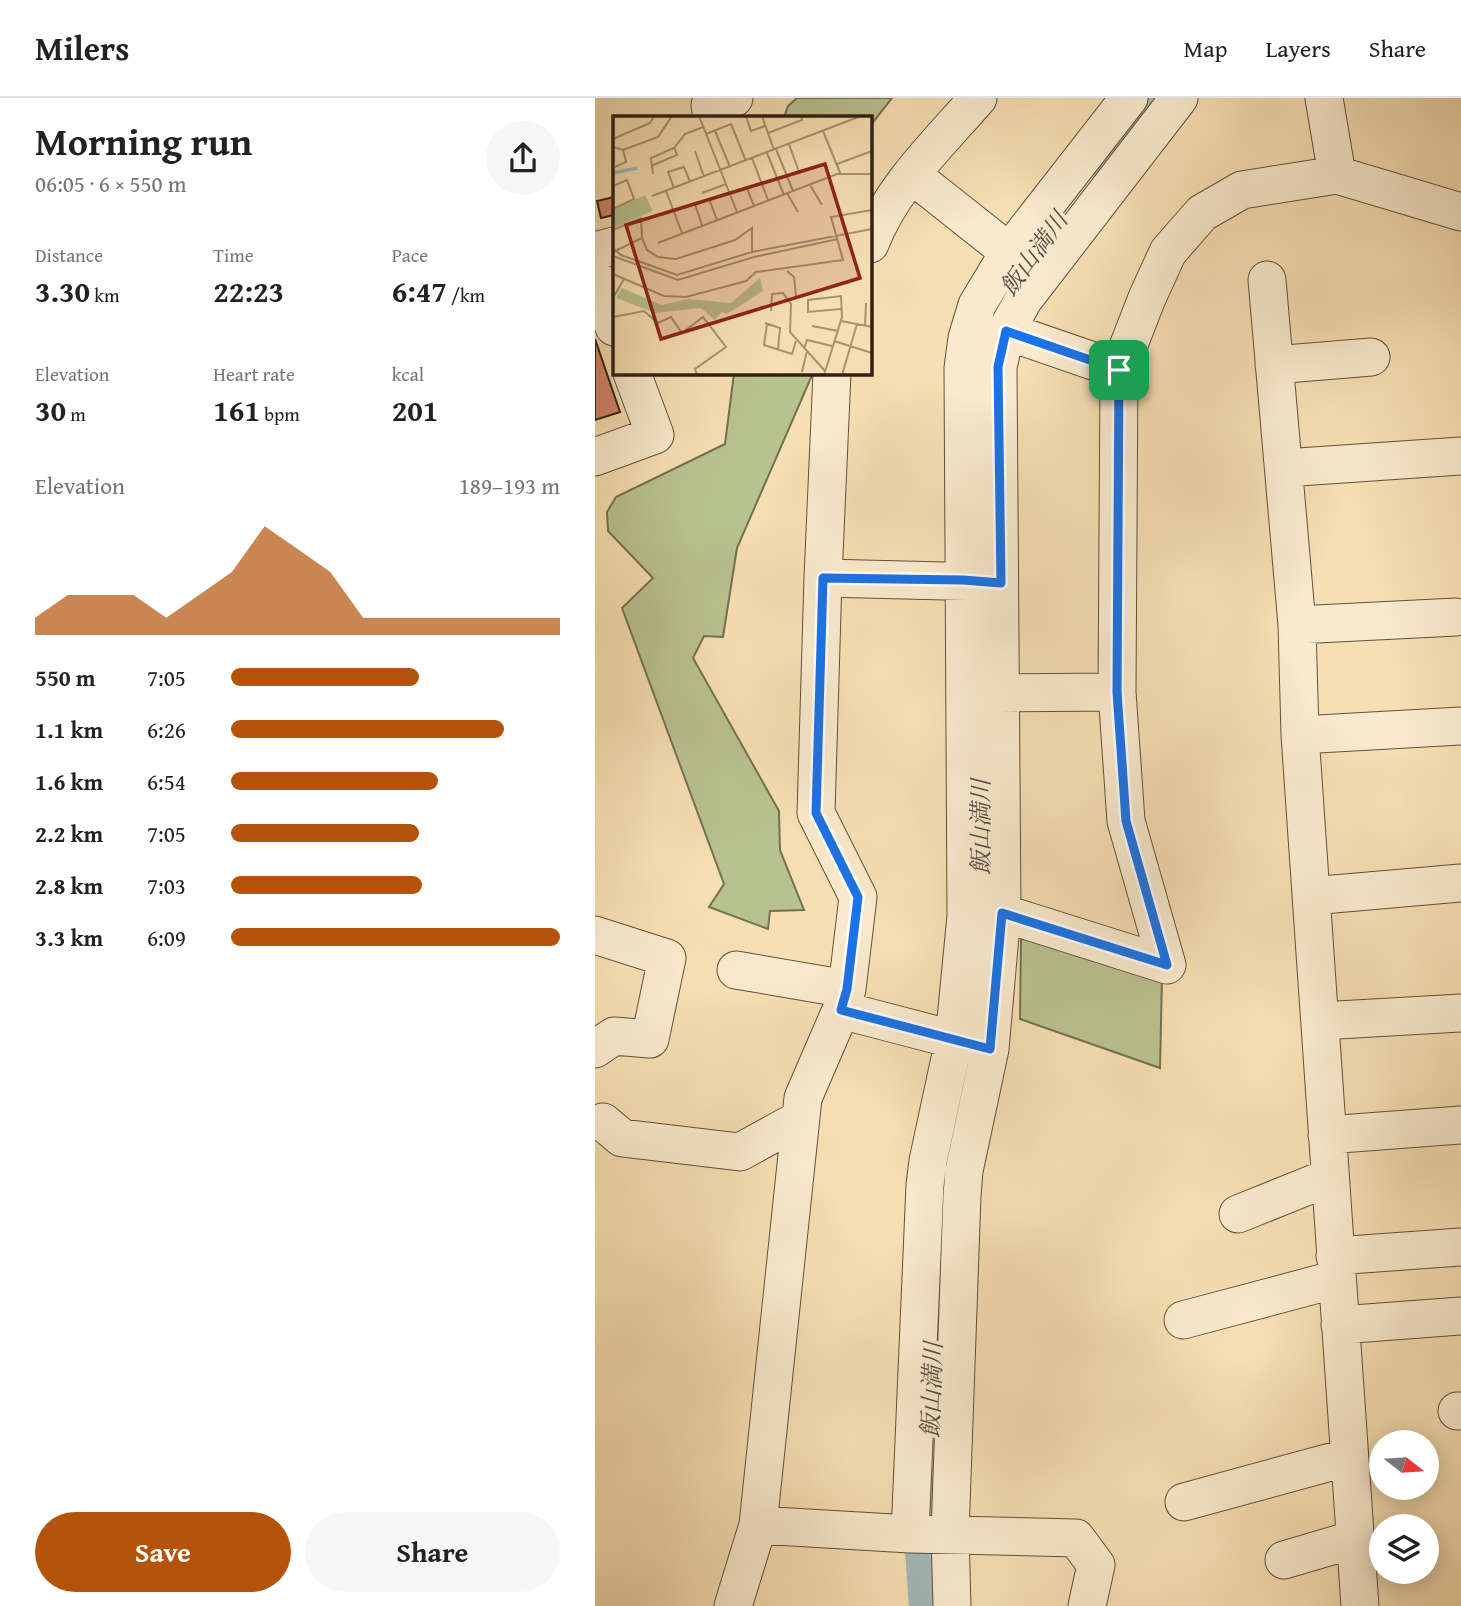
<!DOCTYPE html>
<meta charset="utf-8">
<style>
body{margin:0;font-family:"Gentium Book Plus","Noto Serif JP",serif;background:#f6f6f6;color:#222;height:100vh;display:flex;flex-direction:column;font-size:26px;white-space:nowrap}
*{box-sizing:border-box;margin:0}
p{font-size:23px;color:#767676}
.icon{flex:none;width:38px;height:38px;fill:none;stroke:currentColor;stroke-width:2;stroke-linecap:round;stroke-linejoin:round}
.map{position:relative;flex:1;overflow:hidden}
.sheet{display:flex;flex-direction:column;background:#fff;width:595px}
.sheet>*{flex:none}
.needle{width:46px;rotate:107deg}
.controls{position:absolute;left:774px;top:1332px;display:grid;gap:14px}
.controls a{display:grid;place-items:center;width:70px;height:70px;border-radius:50%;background:#fff;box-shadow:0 4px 18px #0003;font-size:35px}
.pin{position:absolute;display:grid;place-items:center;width:60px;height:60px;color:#fff;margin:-30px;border-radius:14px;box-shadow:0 4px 10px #0006}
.round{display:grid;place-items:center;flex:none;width:74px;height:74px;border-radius:37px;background:#f6f6f6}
.headline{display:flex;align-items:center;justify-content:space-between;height:119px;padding:0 35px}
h1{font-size:38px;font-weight:700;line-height:52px}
.figures{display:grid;grid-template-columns:repeat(3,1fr);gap:10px;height:119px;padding:7px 35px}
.figures div{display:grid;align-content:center}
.figures b{font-size:30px;font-weight:700}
.figures small{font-size:19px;font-weight:400}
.figures p{font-size:19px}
.chart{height:196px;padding:14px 35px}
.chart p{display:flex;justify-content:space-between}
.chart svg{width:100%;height:126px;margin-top:7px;fill:#b45309;opacity:.7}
.primary-button{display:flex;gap:14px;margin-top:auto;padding:14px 35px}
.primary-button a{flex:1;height:80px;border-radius:42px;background:#b45309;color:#fff;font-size:28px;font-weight:700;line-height:80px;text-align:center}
.primary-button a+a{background:#f6f6f6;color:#222}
ul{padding:0 35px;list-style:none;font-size:23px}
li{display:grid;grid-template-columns:112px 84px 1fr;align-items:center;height:52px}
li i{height:18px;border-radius:9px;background:#b45309}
header{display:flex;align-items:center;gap:42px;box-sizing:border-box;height:98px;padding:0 35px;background:#fff;border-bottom:2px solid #e0e0e0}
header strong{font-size:33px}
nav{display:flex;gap:38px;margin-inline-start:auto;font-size:24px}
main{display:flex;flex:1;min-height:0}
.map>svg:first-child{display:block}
</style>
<header>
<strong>Milers</strong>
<nav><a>Map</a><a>Layers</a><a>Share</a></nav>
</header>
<main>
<section class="sheet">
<div class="headline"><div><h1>Morning run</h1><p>06:05 · 6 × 550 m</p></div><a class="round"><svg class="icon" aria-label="share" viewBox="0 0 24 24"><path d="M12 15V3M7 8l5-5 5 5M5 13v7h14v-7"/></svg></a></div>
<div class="figures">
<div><p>Distance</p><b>3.30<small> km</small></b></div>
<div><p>Time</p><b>22:23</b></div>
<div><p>Pace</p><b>6:47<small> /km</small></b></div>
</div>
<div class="figures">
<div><p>Elevation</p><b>30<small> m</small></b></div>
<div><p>Heart rate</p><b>161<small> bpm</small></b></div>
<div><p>kcal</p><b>201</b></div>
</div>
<div class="chart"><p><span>Elevation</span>189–193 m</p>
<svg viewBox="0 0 160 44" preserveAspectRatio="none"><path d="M0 44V38L10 30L20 30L30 30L40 38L50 30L60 22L70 6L80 14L90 22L100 38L110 38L120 38L130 38L140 38L150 38L160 38V44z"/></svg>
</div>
<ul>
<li><b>550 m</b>7:05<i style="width:57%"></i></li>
<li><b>1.1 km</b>6:26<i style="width:83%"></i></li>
<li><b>1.6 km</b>6:54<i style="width:63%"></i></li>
<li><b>2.2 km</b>7:05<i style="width:57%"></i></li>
<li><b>2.8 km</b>7:03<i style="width:58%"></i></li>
<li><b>3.3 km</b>6:09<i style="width:100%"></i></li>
</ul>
<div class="primary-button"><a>Save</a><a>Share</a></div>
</section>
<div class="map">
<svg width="866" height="1508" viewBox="0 0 866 1508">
<rect width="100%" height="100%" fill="#f6dfb2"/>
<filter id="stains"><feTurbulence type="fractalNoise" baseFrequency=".00286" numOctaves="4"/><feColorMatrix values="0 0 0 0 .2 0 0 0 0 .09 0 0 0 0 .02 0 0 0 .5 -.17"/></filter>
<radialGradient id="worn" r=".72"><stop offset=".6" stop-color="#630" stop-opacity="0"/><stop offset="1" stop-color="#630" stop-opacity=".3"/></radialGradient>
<path fill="#b8c28f" stroke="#747053" stroke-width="2" d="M202,0H297L275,28V19H189L193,8Z
M139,275H218L142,450L128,539L109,538L98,560L184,713L185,752L209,812L175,813L173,831L114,809L129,786L27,510L58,480L13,433L12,414L21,399L130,346Z
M436,837L567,880L565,970L425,921L426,842Z"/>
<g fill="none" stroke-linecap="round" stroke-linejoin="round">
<path stroke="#a3b9b9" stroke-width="46" d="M511,58L557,0
M333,1392L331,1426L337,1508"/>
</g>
<path fill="#d18668" stroke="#311f17" stroke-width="2" d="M19,99V117L6,120L2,103Z
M0,241L25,314L0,322Z"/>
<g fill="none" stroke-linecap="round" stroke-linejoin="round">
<defs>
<path id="minor" d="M729,0L742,77
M117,19L115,7L139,0
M317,77L414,154
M275,146C296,90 344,45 383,0
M0,153L19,148
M0,178L19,229
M672,182L702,527L705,637L765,1508
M411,233L524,272
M679,267L776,259
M237,275L228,480L221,715L263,799L252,891L246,912L208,1000L163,1427L315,1436L481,1440L501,1467L492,1508
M0,359L60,337L37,275
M689,370L866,358
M228,480L391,484
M702,527L861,519
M406,595L522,594
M705,637L866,628
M716,798L866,785
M407,815L572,867L531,723L522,594L524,272L552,200L573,154L607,115L647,92L742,77L866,114
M0,837L72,860L55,941L19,938L0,951
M141,872L252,891
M246,912L380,947
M725,923L866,915
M8,1024L27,1040L145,1054L205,1021
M732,1037L866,1027
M643,1116L735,1079
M740,1158L866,1149
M588,1222L742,1181
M745,1227L866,1218
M862,1313H866
M589,1404L754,1359
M315,1436L330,1087L333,1063L359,942L371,818L368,270L372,240L382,207L414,154L534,0
M689,1462L760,1441
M138,1508L163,1427
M357,1508L355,1436L367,1098L369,1073L395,951L407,815L403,269L411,233L429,201L584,0"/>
</defs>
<use href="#minor" stroke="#624f3e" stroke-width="39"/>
<use href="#minor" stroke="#f9eacd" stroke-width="37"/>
</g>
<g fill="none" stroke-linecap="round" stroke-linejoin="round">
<defs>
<path id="route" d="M411,233L524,272L522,594L531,723L572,867L407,815L395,951L246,912L252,891L263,799L221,715L228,480L368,482L406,485L403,269Z"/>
</defs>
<use href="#route" stroke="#fff" stroke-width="14"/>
<use href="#route" stroke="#1a73e8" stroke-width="9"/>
</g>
<g text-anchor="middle" stroke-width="7" stroke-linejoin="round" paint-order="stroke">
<g font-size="24" font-style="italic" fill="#534d48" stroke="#f9eacd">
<text transform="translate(439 156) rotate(-54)" y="8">飯山満川</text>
<text transform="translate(386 729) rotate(-90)" y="8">飯山満川</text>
<text transform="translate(337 1292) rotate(-88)" y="8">飯山満川</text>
</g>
</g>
<g transform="translate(18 18)">
<rect width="259" height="259" fill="#f6dfb2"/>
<path d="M32,79L40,95L0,112V94ZM147,162L150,175L114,198L109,196L102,204L88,192L42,197L3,182L9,172L49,189L75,183L118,187Z" fill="#b8c28f"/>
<path fill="none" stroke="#a3b9b9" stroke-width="3.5" d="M0,57L24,52"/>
<path fill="none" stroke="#a79274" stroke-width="2" d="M86,0L124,96M133,0L138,15L152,10M149,0L161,34M102,15L117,51M210,15L228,59M155,17L189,4L188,0M93,18L118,8L133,45M0,23L37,7L41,0M176,28L186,56M0,31L10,34L45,21L59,0M163,33L180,75M82,35L91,61M154,37L171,79M139,42L155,84M224,48L259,35M38,50L64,39L61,31M2,51L13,46L10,34M40,58L38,42L61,32L72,18L90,11M197,69L209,89M0,70L14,64L21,83L0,93M133,70L141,90M61,72L55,56L71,51L77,66M53,75L69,117M89,77L113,68M174,77L185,96M39,80L248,0M96,83L104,104M82,88L89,109M0,114L28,102L29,122L34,134L45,141L63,143L122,124L139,112V136M45,127L224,58H259M0,132L8,139L64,159L139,136L259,113M0,136L29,122M0,140L65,164L141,141L225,123M174,155L181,161L183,180M0,158L51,180L73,181L133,165L143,156L230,144L218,101L259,94M0,182L11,163M158,195L159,178L170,177L178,188L177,216L212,255M0,201L31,195L45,207L58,201L69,217L90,201L113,231L82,253L84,259M228,205L259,211M152,207L167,212L165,233M154,208L151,229L179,238L183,225M199,210L225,215M252,210L253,187M221,225L259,237M191,233L194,224L219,230M189,256L194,235M211,259L229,201L228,180L195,184V196L228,193M229,259L244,208"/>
<path fill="#8f2418" fill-opacity="0.15" stroke="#8f2418" stroke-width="3.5" d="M212,48L247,162L48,223L13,109Z"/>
<rect width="259" height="259" fill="none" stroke="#311f17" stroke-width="3.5"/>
</g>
<rect width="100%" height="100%" filter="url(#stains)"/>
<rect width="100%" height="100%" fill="url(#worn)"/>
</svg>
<div class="controls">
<a><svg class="needle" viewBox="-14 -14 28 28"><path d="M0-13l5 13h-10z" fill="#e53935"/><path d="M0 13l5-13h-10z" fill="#767676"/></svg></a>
<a><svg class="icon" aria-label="layers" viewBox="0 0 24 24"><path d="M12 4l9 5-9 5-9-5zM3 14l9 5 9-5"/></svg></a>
</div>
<div class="pin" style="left:524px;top:272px;background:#1e9e55"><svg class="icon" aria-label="arrive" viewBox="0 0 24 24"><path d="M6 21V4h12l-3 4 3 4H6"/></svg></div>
</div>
</main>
